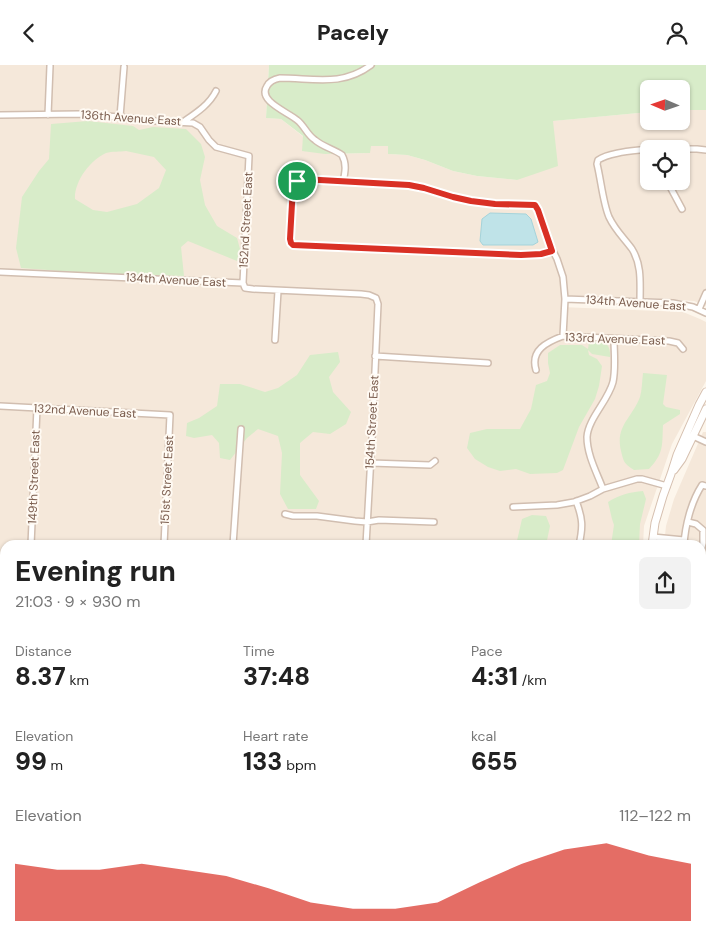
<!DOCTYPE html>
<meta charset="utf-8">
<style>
body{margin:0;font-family:"DM Sans",sans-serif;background:#f2f2f2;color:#222;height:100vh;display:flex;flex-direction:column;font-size:19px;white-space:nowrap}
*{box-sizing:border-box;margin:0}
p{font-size:16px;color:#767676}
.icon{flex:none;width:28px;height:28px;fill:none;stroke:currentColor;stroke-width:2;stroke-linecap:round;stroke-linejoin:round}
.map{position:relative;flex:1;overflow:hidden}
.sheet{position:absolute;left:0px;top:475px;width:706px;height:406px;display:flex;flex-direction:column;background:#fff;border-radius:15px 15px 0 0;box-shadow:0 1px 4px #0004}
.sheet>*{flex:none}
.needle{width:32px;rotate:272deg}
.fabs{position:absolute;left:640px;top:15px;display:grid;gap:10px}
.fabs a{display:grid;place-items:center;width:50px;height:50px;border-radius:8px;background:#fff;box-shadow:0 1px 4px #0004;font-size:25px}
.pin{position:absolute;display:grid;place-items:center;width:42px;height:42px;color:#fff;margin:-21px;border:2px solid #fff;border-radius:50%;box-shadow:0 1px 5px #0007}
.round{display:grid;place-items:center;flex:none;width:52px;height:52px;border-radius:8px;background:#f2f2f2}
.headline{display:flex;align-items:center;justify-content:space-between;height:85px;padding:0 15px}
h1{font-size:28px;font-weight:800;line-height:38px}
.figures{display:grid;grid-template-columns:repeat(3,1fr);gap:8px;height:85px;padding:5px 15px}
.figures div{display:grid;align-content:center}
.figures b{font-size:25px;font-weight:800}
.figures small{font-size:14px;font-weight:400}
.figures p{font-size:14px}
.chart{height:140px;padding:10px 15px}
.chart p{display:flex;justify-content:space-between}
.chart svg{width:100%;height:90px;margin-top:5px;fill:#d93025;opacity:.7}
header{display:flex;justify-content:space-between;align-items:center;height:65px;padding:0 15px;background:#fff;font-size:22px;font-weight:800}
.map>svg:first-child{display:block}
</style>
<header><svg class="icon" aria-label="back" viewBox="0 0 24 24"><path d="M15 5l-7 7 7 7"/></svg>Pacely<svg class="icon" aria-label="person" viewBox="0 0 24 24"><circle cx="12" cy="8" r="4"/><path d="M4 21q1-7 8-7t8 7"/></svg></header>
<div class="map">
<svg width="706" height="881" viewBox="0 0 706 881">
<rect width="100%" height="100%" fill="#fdf6ec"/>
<path fill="#f5e8da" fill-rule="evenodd" d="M0,0H269L266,53L281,54L325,89L370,88V81H388V89L407,90L425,95L453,106L477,111L517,115L552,56L649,47V56H681V45H706V241L694,236L650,233L561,230V242L683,247L700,254L706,257V316L672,379L644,461L643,480H5V876H210V881H0ZM649,84H681V116H649Z
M703,367H706V589L701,593V480H664L666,461L674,434Z
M701,762H706V881H614L615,876H701Z"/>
<path fill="#d8ecc9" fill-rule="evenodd" d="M269,0H706V45H681V24H649V47L553,56L558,101L517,115L477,111L453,106L425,95L407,90L388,89V81H371L370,88L325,89L302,86L303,71L281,54L266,53Z
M88,56L133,61L139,65L153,62L186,64L201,79L205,92L200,115L205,140L217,161L237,173L240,184L237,196L188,176L181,182L184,211L101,209L21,203L16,183L22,132L39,106L49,94L51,59ZM126,86L154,92L166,105L159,123L137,139L107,147L93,145L75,134C74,117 90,95 106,88C112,86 120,87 126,86Z
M589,277C602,278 611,275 610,292L592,289L588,285L589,290L597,294L602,301L599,321L595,334L579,362L563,405L557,408L530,409L516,404L500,406L488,402L475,394L467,383L470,368L487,364H520L531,344L536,320L547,316L550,308L548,298V288L560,280H582L588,284Z
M338,287L340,297L329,312L333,327L351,347L346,359L330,369L313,367L300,378V410L319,436L316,444H288L280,429L282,388L278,371L258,364L247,373L230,395L220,393L219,378L212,370L194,373L186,371L187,358L199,353L217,341L220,319H240L265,327L278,323L297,310L310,290Z
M643,308L667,310L663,339L666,342L680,345V349L663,360C662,381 664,388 649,404L634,405C624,398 624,398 621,386C615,361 632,353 640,332C642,325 642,316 643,308Z
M643,426L646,434L640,459L639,480H611L614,460L612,454L608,437C619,430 630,427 643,426Z
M532,450L546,451L550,461L546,480H516L522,454Z
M706,589V762H701V593Z
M0,738L5,739L4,869L0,868Z
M257,876H520L518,881H252L253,878Z
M558,876H615L614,881H560Z"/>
<path fill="#bfe3e8" stroke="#a5d3da" d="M490,148L526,149L531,154L538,177L533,180H483L480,176L482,154Z"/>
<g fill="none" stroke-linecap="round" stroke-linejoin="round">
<defs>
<path id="street" d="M0,50L79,49L120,52L156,56L193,58L200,62L209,75L216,82L249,91L243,218
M48,50L50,1
M120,52L124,2
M183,57C196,48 209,40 216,26
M656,84H697L706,85
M667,116L682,144
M343,117C345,108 347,99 342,90C334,84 323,82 315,75C307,70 304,60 297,55C288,47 257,36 267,21C269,17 275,14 280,13C313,13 342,22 371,0
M552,186L541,189L521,190L293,180L290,174L293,121L296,116L302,114L409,120L424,123L453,132L471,136L495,139L535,140L538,145L549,178L557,194L563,212L565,234L563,271
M0,207L243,218L245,223L253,224L361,229L369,230L376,233L378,239L372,373L366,480
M565,234L673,238L693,242L706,248
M640,237C640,218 642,200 632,184C624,173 615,165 609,152C603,138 601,115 597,99L598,95C610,87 634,86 649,84
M699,244L706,228
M275,275L278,226
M375,291L488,298
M536,305C530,285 547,277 563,271L669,276L678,278L683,284
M0,341L170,350L164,480
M693,371L706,377
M371,398L430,400L435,396
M603,424C597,408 587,390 587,372C588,354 608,336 613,317C616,303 614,287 614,274
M576,436C583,454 583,462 579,480
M513,442L557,440L574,437L590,431L603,424L637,414H642L667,421
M285,449L293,451H317L355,456L367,457L379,455L434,457
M688,457L696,459L703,465V478L701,487
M653,472L684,475
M31,480L37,343
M233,480L241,364
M684,480C685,461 691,437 702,420L706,421
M701,534L706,536
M0,539L5,540
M701,565L706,559
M0,670H5
M701,788H706
M11,881V876
M143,881V876
M243,881L247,876
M638,881V876"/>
<path id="secondary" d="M674,405L682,394L706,344
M652,480L655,458L663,431L671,409L677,390L699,340L706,327
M534,881L535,876"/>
</defs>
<use href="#street" stroke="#d1beb0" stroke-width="8"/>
<use href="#secondary" stroke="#d6c0b0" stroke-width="9"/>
<use href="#street" stroke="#fff" stroke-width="5"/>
<use href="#secondary" stroke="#fff" stroke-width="7"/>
</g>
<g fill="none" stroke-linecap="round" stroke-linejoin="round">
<defs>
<path id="route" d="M302,114L409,120L424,123L453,132L471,136L495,139L535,140L538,145L552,186L541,189L521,190L293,180L291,178L290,174L293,121L296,116Z"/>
</defs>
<use href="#route" stroke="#fff" stroke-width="10"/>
<use href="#route" stroke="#d93025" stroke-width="6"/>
</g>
<g text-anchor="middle" stroke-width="4" stroke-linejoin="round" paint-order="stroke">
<g font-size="12" fill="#7a5c4d" stroke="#fffaf3">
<text transform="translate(131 53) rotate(4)" y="4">136th Avenue East</text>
<text transform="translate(246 155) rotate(-87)" y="4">152nd Street East</text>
<text transform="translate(176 215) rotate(3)" y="4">134th Avenue East</text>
<text transform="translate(636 238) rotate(4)" y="4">134th Avenue East</text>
<text transform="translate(615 274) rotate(2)" y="4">133rd Avenue East</text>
<text transform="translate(85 346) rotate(3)" y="4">132nd Avenue East</text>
<text transform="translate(372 357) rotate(-87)" y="4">154th Street East</text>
<text transform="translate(34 412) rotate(-88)" y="4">149th Street East</text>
<text transform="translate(167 415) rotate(-87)" y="4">151st Street East</text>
</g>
</g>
</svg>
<div class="fabs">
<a><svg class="needle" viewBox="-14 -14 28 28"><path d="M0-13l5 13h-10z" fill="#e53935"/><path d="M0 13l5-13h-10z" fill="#767676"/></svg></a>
<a><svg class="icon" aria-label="locate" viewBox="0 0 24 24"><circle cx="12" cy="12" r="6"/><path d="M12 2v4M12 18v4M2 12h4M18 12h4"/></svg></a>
</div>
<div class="pin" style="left:297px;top:116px;background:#1e9e55"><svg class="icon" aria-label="arrive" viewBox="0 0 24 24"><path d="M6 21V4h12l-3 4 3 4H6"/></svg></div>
<section class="sheet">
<div class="headline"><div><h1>Evening run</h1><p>21:03 · 9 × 930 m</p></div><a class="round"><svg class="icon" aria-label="share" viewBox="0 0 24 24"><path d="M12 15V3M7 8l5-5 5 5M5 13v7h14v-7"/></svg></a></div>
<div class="figures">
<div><p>Distance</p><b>8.37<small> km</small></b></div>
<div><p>Time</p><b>37:48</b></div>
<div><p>Pace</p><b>4:31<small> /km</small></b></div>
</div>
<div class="figures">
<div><p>Elevation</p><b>99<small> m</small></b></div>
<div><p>Heart rate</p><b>133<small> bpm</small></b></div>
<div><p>kcal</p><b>655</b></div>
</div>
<div class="chart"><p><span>Elevation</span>112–122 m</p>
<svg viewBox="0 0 160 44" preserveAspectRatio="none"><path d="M0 44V16L10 19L20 19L30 16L40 19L50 22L60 28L70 35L80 38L90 38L100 35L110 25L120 16L130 9L140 6L150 12L160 16V44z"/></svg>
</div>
</section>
</div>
